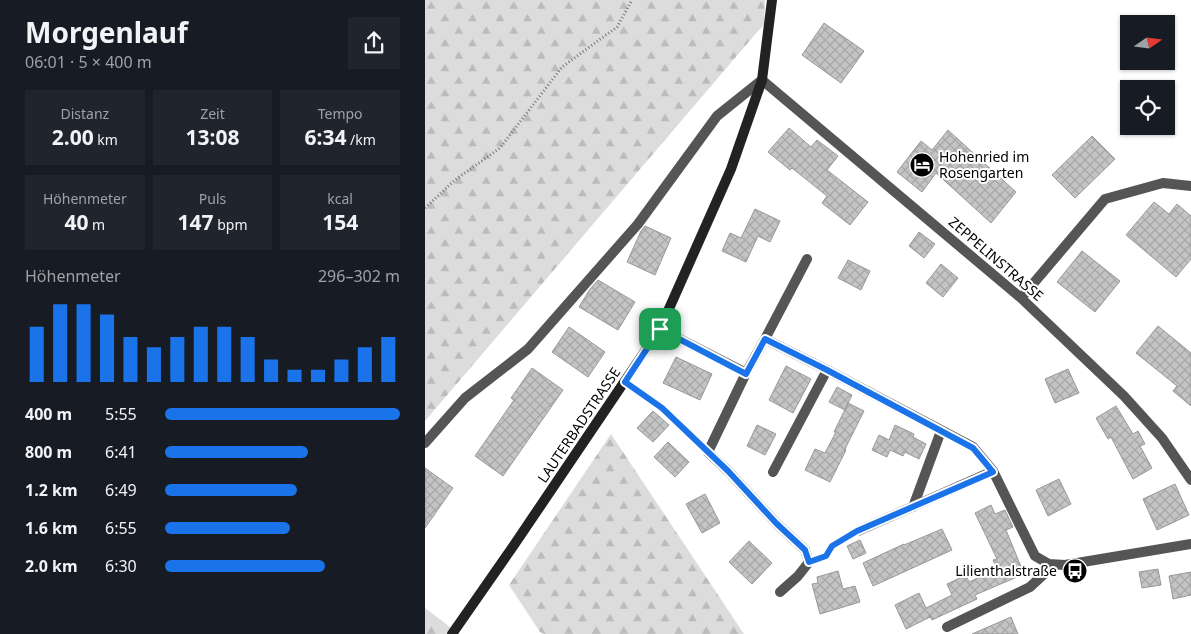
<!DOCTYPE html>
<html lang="de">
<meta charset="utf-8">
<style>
body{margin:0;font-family:"Noto Sans",sans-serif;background:#20242c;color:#f1f3f6;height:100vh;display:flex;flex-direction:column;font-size:19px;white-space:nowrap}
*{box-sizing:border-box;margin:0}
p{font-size:16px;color:#9ea1a6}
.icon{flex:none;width:28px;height:28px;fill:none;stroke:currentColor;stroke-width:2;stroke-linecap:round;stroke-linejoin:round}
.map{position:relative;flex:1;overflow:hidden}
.details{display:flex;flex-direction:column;background:#171b24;width:425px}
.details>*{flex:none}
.needle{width:32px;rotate:76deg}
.controls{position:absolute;left:695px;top:15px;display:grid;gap:10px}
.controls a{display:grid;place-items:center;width:55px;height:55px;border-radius:0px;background:#171b24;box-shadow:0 1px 4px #0004;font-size:25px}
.pin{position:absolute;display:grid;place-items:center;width:42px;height:42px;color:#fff;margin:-21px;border-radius:10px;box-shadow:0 2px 8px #0006}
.round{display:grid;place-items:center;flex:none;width:52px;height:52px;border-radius:0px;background:#20242c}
.overview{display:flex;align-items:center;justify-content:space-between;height:85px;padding:0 25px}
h1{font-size:28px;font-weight:700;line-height:38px}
.stats{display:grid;grid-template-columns:repeat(3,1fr);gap:8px;height:85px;padding:5px 25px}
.stats div{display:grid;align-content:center;border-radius:0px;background:#20242c;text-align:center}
.stats b{font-size:21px;font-weight:700}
.stats small{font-size:14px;font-weight:400}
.stats p{font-size:14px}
.chart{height:140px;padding:10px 25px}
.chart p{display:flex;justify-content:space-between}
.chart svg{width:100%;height:90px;margin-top:5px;stroke:#1a73e8;stroke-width:6}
ul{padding:0 25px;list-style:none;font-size:16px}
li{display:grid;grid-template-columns:80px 60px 1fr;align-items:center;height:38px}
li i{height:12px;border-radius:6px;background:#1a73e8}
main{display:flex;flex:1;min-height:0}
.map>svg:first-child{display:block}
</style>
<main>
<section class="details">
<div class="overview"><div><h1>Morgenlauf</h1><p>06:01 · 5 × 400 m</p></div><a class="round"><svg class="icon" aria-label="share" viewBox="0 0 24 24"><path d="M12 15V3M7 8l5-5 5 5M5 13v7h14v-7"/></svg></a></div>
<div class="stats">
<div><p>Distanz</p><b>2.00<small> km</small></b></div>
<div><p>Zeit</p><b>13:08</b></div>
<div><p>Tempo</p><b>6:34<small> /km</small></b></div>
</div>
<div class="stats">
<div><p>Höhenmeter</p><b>40<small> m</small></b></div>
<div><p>Puls</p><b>147<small> bpm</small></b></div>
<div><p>kcal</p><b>154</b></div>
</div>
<div class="chart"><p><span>Höhenmeter</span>296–302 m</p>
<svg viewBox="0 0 160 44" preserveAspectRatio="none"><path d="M5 44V17M15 44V6M25 44V6M35 44V11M45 44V22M55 44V27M65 44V22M75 44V17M85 44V17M95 44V22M105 44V33M115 44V38M125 44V38M135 44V33M145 44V27M155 44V22"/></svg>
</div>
<ul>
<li><b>400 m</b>5:55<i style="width:100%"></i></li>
<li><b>800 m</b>6:41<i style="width:61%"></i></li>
<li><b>1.2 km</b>6:49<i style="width:56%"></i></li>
<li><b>1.6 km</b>6:55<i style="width:53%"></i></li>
<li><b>2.0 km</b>6:30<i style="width:68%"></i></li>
</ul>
</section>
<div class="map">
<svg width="766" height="634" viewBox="0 0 766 634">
<defs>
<pattern id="forest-firs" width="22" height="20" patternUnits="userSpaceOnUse" patternTransform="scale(1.25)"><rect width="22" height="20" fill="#dcdcdc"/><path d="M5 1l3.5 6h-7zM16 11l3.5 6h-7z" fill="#bbb"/></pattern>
<pattern id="building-cross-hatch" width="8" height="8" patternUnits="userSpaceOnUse" patternTransform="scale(1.25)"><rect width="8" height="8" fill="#c4c4c4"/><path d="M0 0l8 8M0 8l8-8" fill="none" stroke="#a7a7a7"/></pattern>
</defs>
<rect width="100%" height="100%" fill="#fff"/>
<path fill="url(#forest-firs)" d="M0,0H340L339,24L0,421Z
M186,434L319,634H119L115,632L84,585Z
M0,608L34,634H0Z"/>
<path fill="url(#building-cross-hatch)" stroke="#999" d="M399,23L439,51L416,83L377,55Z
M364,128L386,147L392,140L413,156L402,170L443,202L425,225L397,203L402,196L367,168L365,170L343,152Z
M523,130L591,192L566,223L511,173L497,192L472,172L496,141L507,150Z
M667,136L690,159L650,198L627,175Z
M729,202L744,214L752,204L766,216V259L751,277L701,235Z
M330,209L355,221L345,242L333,236L321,262L297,251L305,233L316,238Z
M220,226L246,238L230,275L202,262L216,231Z
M494,232L510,244L499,258L484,246Z
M657,251L695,281L670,312L632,282Z
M423,260L445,271L436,290L413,278Z
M516,264L533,278L518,297L501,283Z
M173,280L210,302L193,330L154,307L165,289Z
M733,326L766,353V406L748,391L752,386L711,353Z
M144,327L180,352L163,377L127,352Z
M251,357L287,374L275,400L238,383Z
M361,366L386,379L368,413L344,400Z
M107,368L138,390L78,476L50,456L89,400L86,398Z
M643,369L654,393L630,403L620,379Z
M412,387L427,395L420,410L404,402Z
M423,403L439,411L420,449L421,450L405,482L380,470L390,449L400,453L411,432H409Z
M691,406L708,434L713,431L720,444L715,446L727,468L708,479L686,437L683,439L671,418Z
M228,411L244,425L228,442L212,428Z
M332,425L351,434L340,455L322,446Z
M470,425L489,434L488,437L501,444L494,459L480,452L478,456L465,450L462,457L447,450L454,435L464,440Z
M243,442L264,462L250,477L229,457Z
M0,468L28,488L0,528Z
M634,479L646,504L623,516L611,490Z
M750,484L764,515L732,530L718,499Z
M280,494L295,523L277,533L261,504Z
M566,505L570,514L580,510L588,527L581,530L599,574L550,595L552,599L507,620L504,615L505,617L481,629L470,605L494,593L501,608L527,595L522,584L541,575L544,582L572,569L568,560L572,559L550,513Z
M517,529L527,550L448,586L438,563L479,544V545Z
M435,540L441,553L428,559L422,546Z
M324,541L347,563L327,584L304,562Z
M733,569L736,585L717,588L714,572Z
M413,571L418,589L430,586L435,602L395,614L387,584L393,583L392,577Z
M766,572V595L748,599L744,576Z
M586,617L593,634H547Z"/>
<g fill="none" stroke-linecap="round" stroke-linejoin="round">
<path stroke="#777" stroke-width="3" stroke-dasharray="1 2.5" stroke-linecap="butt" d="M0,208L30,180L75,148L137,67L192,27L207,0
M394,559L401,556L407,546L423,536"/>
<path stroke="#555" stroke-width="7" d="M200,382L237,408L283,452"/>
<path stroke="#555" stroke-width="10" d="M596,298L680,199L738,183L766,186
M235,329L321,373L340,339L402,370L548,447L568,471L610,556L624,564L640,565L766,544
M340,339L382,259
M321,373L283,452L303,471L351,523L380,550L384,562L373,576L355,592
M0,443L40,398L103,349L213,224L292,116L337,80L596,298L699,396L737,438L766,480
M348,472L402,370
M488,507L516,431
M433,531L568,471
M522,627L605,587L619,574L624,564"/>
<path stroke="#222" stroke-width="10" d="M27,634L89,545L235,329L306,169L337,80L347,0"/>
</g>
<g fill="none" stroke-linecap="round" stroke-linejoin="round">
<defs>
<path id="route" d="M235,329L321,374L340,339L402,370L548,448L568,472L432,531L407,546L401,556L384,562L380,550L351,523L303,471L237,408L200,382Z"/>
</defs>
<use href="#route" stroke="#fff" stroke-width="10"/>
<use href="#route" stroke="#1a73e8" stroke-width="6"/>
</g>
<defs>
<symbol id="hotel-disc" viewBox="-11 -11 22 22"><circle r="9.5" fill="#000" stroke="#fff"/><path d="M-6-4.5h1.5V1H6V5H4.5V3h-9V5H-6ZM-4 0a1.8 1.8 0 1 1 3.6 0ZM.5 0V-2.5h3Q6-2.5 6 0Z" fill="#fff"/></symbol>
<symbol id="bus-disc" viewBox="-11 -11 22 22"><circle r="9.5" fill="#000" stroke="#fff"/><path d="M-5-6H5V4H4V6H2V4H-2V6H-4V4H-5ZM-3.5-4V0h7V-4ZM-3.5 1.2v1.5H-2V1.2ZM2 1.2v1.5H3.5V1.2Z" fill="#fff"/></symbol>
</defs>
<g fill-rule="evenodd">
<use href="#hotel-disc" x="483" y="151" width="28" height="28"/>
<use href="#bus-disc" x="636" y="557" width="28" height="28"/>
</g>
<g text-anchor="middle" stroke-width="4" stroke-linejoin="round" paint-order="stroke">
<g font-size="14" fill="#000" stroke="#fff" text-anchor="start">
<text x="514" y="162">Hohenried im<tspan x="514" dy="16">Rosengarten</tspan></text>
<text x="632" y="576" text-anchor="end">Lilienthalstraße</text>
</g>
<g font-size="14" fill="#000" stroke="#fff">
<text transform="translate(571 259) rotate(41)" y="5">ZEPPELINSTRASSE</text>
<text transform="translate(154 425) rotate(-56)" y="5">LAUTERBADSTRASSE</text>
</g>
</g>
</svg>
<div class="controls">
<a><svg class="needle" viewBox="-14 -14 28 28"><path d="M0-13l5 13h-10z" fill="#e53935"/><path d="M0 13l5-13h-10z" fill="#9ea1a6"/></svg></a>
<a><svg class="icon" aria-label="locate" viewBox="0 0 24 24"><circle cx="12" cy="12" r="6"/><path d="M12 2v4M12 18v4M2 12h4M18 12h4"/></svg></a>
</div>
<div class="pin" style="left:235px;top:329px;background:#1e9e55"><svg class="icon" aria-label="arrive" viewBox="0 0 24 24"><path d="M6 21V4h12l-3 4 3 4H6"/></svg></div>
</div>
</main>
